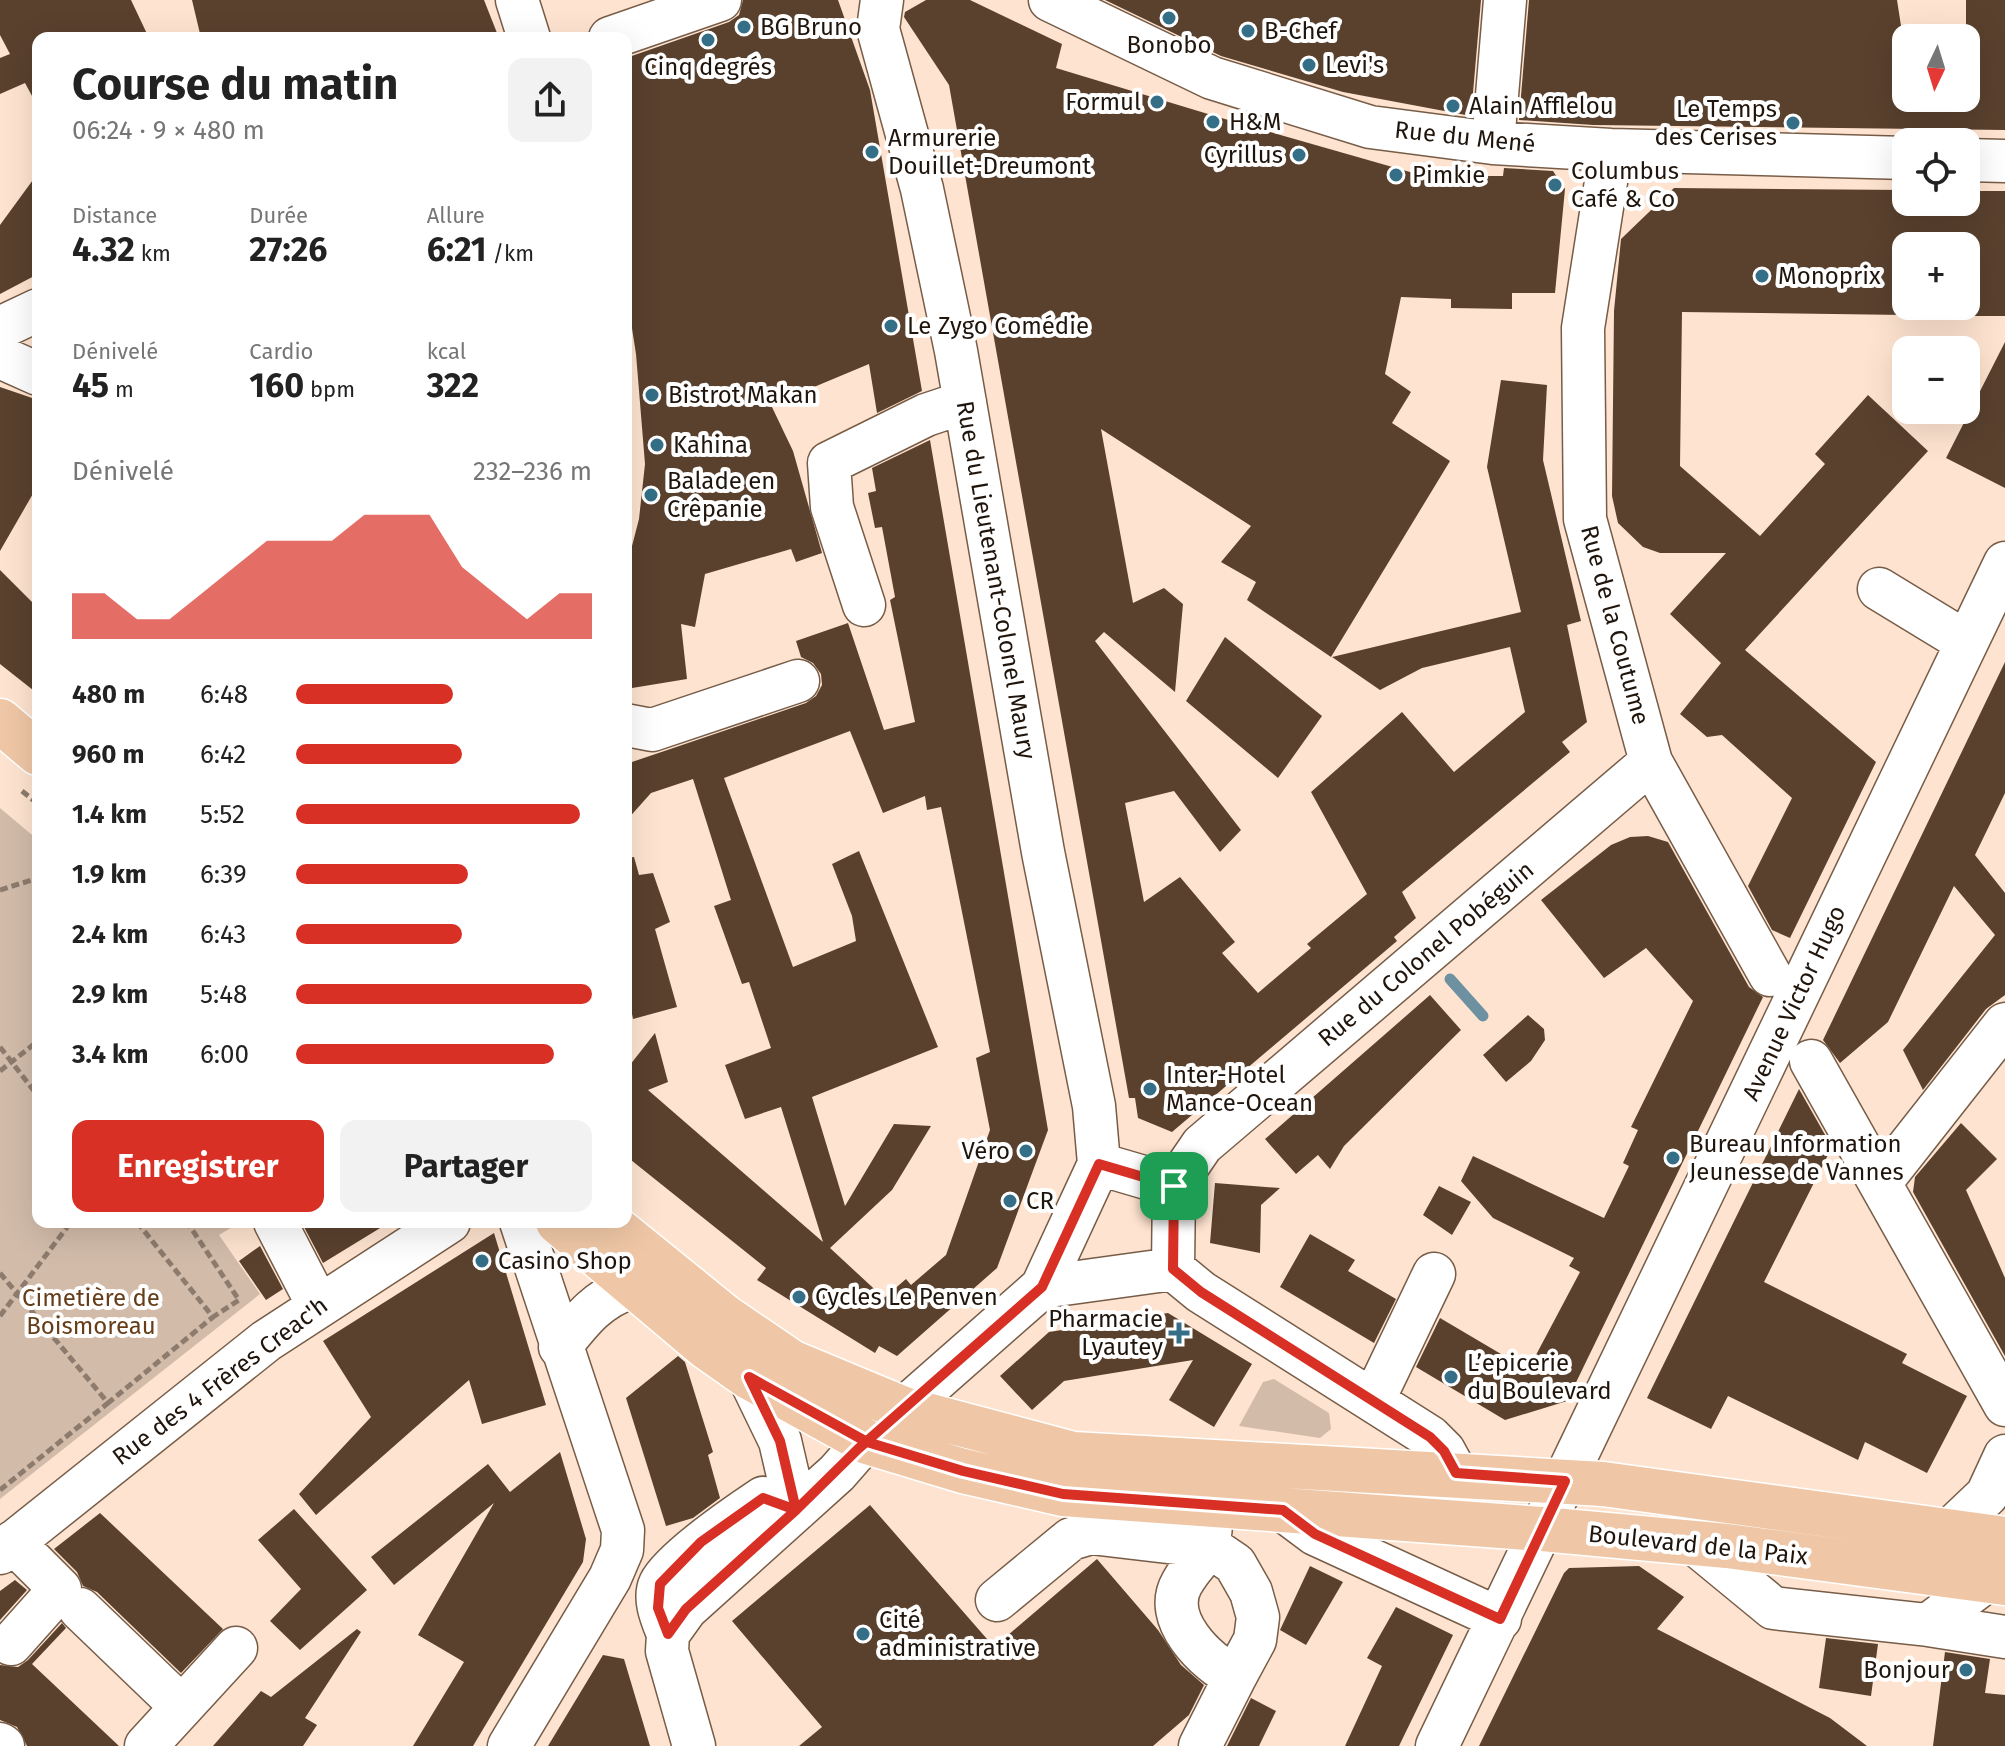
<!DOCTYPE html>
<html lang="fr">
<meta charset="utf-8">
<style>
body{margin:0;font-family:"Fira Sans",sans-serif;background:#f2f2f2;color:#222;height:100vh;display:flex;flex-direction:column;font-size:30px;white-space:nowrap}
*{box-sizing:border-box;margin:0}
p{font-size:26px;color:#767676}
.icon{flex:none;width:44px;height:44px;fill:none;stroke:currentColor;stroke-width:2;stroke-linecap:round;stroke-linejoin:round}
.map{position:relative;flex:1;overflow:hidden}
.details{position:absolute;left:32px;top:32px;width:600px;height:1196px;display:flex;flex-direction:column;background:#fff;border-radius:16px;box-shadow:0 8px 32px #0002}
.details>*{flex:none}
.needle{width:52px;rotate:184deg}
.tools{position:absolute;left:1892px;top:24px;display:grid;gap:16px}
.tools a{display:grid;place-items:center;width:88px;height:88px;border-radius:16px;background:#fff;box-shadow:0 8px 32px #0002;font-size:40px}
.pin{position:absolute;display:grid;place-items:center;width:68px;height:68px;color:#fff;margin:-34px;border-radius:16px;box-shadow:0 4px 12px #0006}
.round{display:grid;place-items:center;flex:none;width:84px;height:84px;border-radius:16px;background:#f2f2f2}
.summary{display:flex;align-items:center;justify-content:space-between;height:136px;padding:0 40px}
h1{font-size:44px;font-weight:700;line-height:60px}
.metrics{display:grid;grid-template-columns:repeat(3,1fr);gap:12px;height:136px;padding:8px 40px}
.metrics div{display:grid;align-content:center}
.metrics b{font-size:34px;font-weight:700}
.metrics small{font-size:22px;font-weight:400}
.metrics p{font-size:22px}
.chart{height:224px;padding:16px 40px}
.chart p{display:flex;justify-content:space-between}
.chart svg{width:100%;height:144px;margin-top:8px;fill:#d93025;opacity:.7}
.primary-button{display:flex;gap:16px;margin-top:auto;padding:16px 40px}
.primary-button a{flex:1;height:92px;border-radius:16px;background:#d93025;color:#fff;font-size:32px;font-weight:700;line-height:92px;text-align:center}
.primary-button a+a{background:#f2f2f2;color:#222}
ul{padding:0 40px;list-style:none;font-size:26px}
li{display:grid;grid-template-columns:128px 96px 1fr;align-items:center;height:60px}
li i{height:20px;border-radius:10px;background:#d93025}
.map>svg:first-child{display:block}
</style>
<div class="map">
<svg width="2005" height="1746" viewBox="0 0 2005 1746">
<rect width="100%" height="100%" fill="#fee4d0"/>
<path fill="#d2bba9" d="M0,808L38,840V1222H241L219,1235L260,1294L0,1499Z
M1274,1379L1329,1413L1331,1429L1320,1438L1239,1426L1263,1382Z"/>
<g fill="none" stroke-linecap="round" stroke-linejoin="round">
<path stroke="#6d91a1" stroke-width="11" d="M1450,979L1483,1016"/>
</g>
<path fill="#5a412e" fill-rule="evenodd" d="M0,0H131L149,38H38V107L25,83L0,94V58L10,54L0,35Z
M192,0H484L499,38H201Z
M743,0H838L870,90L922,391L877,413L869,364L771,405L793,451L822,553L796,562L791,549L705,574L695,627L681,624L687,679L626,689V569L639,519L645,464L636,354L626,290V58L729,22L739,15Z
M926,0H970L1062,44L1056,68L1218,117L1452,184L1454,176H1503L1504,168L1553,171L1565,189L1555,293H1512V309L1451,308V299L1401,297L1385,374L1411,392L1392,423L1450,461L1331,657L1247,600L1256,582L1221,562L1251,526L1101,429L1133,603L1164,588L1183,604L1175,692L1104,632L1095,641L1241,830L1220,852L1174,791L1125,803L1144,902L1180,877L1235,942L1222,953L1258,993L1311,948L1307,944L1367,894L1311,792L1402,712L1454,772L1525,712L1510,647L1422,668L1380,690L1332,657L1521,612L1487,467L1501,380L1547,385L1543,460L1581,621L1567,625L1587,722L1562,742L1570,752L1402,892L1416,918L1394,937L1397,941L1172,1132L1138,1118L1135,1098H1129L949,85L904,17L905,12Z
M1105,0H1481L1471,116L1343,92L1221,56Z
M1529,0H1897L1906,58V98H1966V0H2005V130L1593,125L1519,120Z
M38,173V274L0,294V225Z
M1674,188L1906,190V202H1966V191H2005V316H1966V246H1906V315L1682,312L1680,466L1760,536L1825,464L1815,454L1868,395L1928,451L1745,650L1876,762L1790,938L1772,930L1748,886L1792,798L1722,735L1707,737L1680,714L1721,663L1670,614L1726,553H1660L1643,547L1618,523L1612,496L1614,311L1621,239Z
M2005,342V488L1946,458Z
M0,387L38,400V485L0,551Z
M930,440L1048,1130L997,1268L897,1356L879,1346L875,1353L757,1280L766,1268L626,1156V1070L655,1033L668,1082L648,1090L823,1242L781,1107L745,1119L725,1065L771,1048L749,982L742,984L714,906L731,900L693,779L651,793L626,821V764L806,703L816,696L822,685L821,674L813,663L801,657L796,641L848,623L884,730L915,722L890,600L895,597L882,527L875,528L868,493L876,491L872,468ZM850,731L883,813L925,796L927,810L941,807L990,1052L976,1058L990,1130L946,1255L911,1285L906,1279L884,1298L830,1248L892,1190L931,1126L894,1124L845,1206L812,1097L938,1047L859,851L832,864L852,916L856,941L793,967L724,778Z
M0,570L38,608V694L0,664Z
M1225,637L1322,716L1278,778L1186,701Z
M2005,662V793L1975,855L2005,893V995L1986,1009L1923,1090L1903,1050L1995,935L1954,886L1888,1022L1840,1063L1823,1040Z
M1648,836L1668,842L1749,987L1763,997L1567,1401L1505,1420L1416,1367L1440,1318L1528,1370L1580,1272L1569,1266L1574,1258L1493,1218L1461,1181L1473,1156L1604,1218L1629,1166L1623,1163L1638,1130L1631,1127L1693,1001L1646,948L1604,978L1541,900L1611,845L1630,837Z
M634,857L639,875L653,873L670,922L655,929L677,1007L633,1019L626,984V858Z
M1430,995L1461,1030L1344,1146L1330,1169L1318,1155L1296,1174L1265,1139Z
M1528,1015L1544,1029L1545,1040L1531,1061L1506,1082L1483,1055Z
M1799,1089L1832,1147L1764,1282L1907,1354L1902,1363L1967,1396L1927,1473L1865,1442L1858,1460L1728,1396L1711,1429L1647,1398Z
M1961,1123L1997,1159L1966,1190L2005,1278V1356L1913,1192L1915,1177Z
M1215,1183L1280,1188L1261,1205L1260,1253L1210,1243Z
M1439,1186L1471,1202L1452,1235L1423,1215Z
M307,1222H390L323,1263L303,1225Z
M494,1233L546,1405L482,1424L469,1380L316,1515L299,1494L371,1417L323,1341Z
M1310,1234L1355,1260L1348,1271L1396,1299L1374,1343L1280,1287Z
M260,1246L283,1289L266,1300L239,1261Z
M1168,1313L1252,1364L1214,1427L1169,1400L1193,1360L1064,1381L1032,1410L1000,1376L1049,1332Z
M678,1356L685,1362L713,1452L708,1455L720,1498L693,1518L666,1526L626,1398Z
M560,1452L586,1539L583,1562L473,1746H413L464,1662L418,1635L494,1503L394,1585L371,1557L488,1464L510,1492Z
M870,1505L994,1647L1097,1559L1158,1630L1181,1665L1204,1685L1189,1715L1153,1746H799L822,1727L732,1621Z
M294,1509L367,1590L300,1650L270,1621L301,1589L258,1540Z
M100,1513L223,1629L181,1673L97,1592L83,1586L77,1572L54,1549Z
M1310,1566L1343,1582L1306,1645L1280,1630Z
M1639,1566L1684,1597L1657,1629L1830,1718L1867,1746H1479L1564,1573L1569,1568Z
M15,1580L27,1590L0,1620V1591Z
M1396,1607L1453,1635L1399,1746H1345L1382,1666L1367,1658Z
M62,1623L66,1628L32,1664L119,1746H27L17,1727L0,1720V1665L18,1667L28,1660Z
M357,1629L361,1632L305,1718L317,1725L303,1746H213L261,1691L271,1697Z
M1826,1638L1878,1644L1871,1696L1819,1688Z
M1945,1652L1990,1659L1985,1693L2005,1695V1746H1933Z
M603,1655L624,1659L650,1746H548Z
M1251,1698L1276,1711L1259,1746H1227Z"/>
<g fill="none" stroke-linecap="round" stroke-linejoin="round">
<defs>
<path id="minor" d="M517,0L529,38
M1050,0L1212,78L1370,127L1493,143L1611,150L1906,158
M610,38L720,0
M1493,143L1505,0
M1611,150L1583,328L1585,519L1651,762L1770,975
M1966,160L2005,161
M0,328L38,310
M0,357L38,374
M1879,589L1966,642
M864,605L832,507L829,463L926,415L965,402
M626,725L652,730L798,681
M1811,1061L2005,1405
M1099,1164L1174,1186
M1880,1183L2005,1024
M1174,1186L1202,1145L1651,762
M275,1222L318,1305
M1173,1269L1201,1292L1430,1437L1444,1451L1456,1473
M1173,1269L1174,1186
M1042,1287L1173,1269
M560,1347C582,1319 598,1298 632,1287
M749,1377L780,1441L796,1510
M1374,1399L1434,1274
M1283,1510L1315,1534L1500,1619
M1947,1533L1987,1495L2005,1456
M1694,1543L1773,1608L1928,1625L1986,1581
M0,1553L266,1341L449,1222
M997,1600L1071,1539L1091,1533L1210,1547L1235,1564L1251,1592L1258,1617L1255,1640L1235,1677
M80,1609L182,1707
M1928,1625L2005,1637
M668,1634C662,1619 653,1599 660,1584C671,1560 739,1514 763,1498L796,1510
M11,1644L60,1589L13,1542
M0,1744L3,1746
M146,1746L236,1648
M509,1746L610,1578L622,1550L623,1530L521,1222
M694,1746L667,1651L668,1634L686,1609L837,1473L858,1449L1042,1287L1099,1164L1094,1106L1043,852L956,351L922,189L878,29L882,0
M1200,1746L1235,1677C1206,1662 1161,1619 1182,1583C1198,1555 1210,1558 1211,1523
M1437,1746L2005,563"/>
<path id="major" d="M0,721L38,753
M558,1222L705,1346L749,1377L867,1442L963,1471L1063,1494L1542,1529L1727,1546L2005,1583
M608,1222L725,1317L791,1362L904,1409L1073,1454L1603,1484L2005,1539"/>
</defs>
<use href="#minor" stroke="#775c47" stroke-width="45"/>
<use href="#major" stroke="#fff" stroke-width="47"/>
<path stroke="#8d7b6d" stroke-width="5" stroke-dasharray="8 4" stroke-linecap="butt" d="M22,791L38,804
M0,890L38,878
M0,1047L38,1096
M0,1071L38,1041
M137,1222L213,1317L239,1300L187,1222
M0,1273L108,1403L213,1317
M0,1316L71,1222
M0,1490L108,1403"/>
<use href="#minor" stroke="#fff" stroke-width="42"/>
<use href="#major" stroke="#efc7a6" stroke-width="44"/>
</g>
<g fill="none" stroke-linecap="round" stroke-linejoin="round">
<defs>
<path id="route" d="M1174,1186L1099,1164L1042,1287L858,1449L796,1510L763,1498L701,1542L660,1584L658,1608L668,1634L686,1609L796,1510L780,1441L749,1377L867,1442L963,1471L1063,1494L1283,1510L1315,1534L1500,1619L1565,1481L1456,1473L1444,1451L1430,1437L1201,1292L1173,1269L1174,1186"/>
</defs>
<use href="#route" stroke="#fff" stroke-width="16"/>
<use href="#route" stroke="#d93025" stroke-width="10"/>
</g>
<g fill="#346f87" stroke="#fff" stroke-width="3">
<circle cx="1169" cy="18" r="8"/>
<circle cx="744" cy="27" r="8"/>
<circle cx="1248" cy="31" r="8"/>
<circle cx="708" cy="40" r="8"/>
<circle cx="1309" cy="65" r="8"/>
<circle cx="1157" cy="102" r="8"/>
<circle cx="1453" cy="106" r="8"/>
<circle cx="1213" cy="122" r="8"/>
<circle cx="1793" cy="123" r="8"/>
<circle cx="872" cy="152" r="8"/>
<circle cx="1299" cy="155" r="8"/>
<circle cx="1396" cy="175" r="8"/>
<circle cx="1555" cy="185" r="8"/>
<circle cx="1762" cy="276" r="8"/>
<circle cx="891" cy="326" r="8"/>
<circle cx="652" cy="395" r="8"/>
<circle cx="657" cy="445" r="8"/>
<circle cx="651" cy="495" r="8"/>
<circle cx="1150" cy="1089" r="8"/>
<circle cx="1026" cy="1151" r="8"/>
<circle cx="1673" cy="1158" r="8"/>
<circle cx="1010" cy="1201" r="8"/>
<circle cx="482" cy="1261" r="8"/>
<circle cx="799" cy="1297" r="8"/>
<path d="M1175 1321h8v8h8v8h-8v8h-8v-8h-8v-8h8z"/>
<circle cx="1451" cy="1377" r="8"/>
<circle cx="863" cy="1634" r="8"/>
<circle cx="1966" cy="1670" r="8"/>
</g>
<g text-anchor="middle" stroke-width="8" stroke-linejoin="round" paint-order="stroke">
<g font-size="24" fill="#20150c" stroke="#fff" text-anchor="start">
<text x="760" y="35">BG Bruno</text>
<text x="1264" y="39">B-Chef</text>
<text x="1169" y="53" text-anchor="middle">Bonobo</text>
<text x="1325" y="73">Levi's</text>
<text x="708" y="75" text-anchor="middle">Cinq degrés</text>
<text x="1141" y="110" text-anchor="end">Formul</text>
<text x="1469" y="114">Alain Afflelou</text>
<text x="1777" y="117" text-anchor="end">Le Temps<tspan x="1777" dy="28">des Cerises</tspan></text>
<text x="1229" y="130">H&amp;M</text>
<text x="888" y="146">Armurerie<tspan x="888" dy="28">Douillet-Dreumont</tspan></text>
<text x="1283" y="163" text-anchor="end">Cyrillus</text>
<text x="1571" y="179">Columbus<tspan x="1571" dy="28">Café &amp; Co</tspan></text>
<text x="1412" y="183">Pimkie</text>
<text x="1778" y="284">Monoprix</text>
<text x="907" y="334">Le Zygo Comédie</text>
<text x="668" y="403">Bistrot Makan</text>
<text x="673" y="453">Kahina</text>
<text x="667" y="489">Balade en<tspan x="667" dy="28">Crêpanie</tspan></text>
<text x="1166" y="1083">Inter-Hotel<tspan x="1166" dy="28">Mance-Ocean</tspan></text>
<text x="1689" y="1152">Bureau Information<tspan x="1689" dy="28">Jeunesse de Vannes</tspan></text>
<text x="1010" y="1159" text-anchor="end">Véro</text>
<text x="1026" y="1209">CR</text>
<text x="498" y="1269">Casino Shop</text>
<text x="815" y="1305">Cycles Le Penven</text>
<text x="1163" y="1327" text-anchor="end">Pharmacie<tspan x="1163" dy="28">Lyautey</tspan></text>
<text x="1467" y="1371">L’epicerie<tspan x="1467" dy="28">du Boulevard</tspan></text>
<text x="879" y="1628">Cité<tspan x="879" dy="28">administrative</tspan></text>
<text x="1950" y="1678" text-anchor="end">Bonjour</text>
</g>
<g font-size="24" fill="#20150c" stroke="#fff">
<text transform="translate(1465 137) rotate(6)" y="8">Rue du Mené</text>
<text transform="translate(996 580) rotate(80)" y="8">Rue du Lieutenant-Colonel Maury</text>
<text transform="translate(1615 625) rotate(75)" y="8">Rue de la Coutume</text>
<text transform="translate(1426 954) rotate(-40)" y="8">Rue du Colonel Pobéguin</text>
<text transform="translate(1794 1003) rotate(-65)" y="8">Avenue Victor Hugo</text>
<text transform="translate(220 1381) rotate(-37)" y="8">Rue des 4 Frères Creac'h</text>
<text transform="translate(1698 1545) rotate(6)" y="8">Boulevard de la Paix</text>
</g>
<g font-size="24" fill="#663d18" stroke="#fff">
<text x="91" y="1306">Cimetière de<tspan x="91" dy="28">Boismoreau</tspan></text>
</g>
</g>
</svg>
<div class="tools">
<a><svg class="needle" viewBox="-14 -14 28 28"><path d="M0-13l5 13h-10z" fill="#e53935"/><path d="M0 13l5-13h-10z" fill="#767676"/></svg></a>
<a><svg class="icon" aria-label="locate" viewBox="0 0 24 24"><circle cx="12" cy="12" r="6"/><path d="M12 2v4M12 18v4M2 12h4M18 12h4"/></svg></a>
<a>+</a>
<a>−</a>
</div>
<div class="pin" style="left:1174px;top:1186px;background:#1e9e55"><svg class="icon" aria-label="arrive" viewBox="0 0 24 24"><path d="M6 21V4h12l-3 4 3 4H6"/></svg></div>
<section class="details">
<div class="summary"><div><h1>Course du matin</h1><p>06:24 · 9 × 480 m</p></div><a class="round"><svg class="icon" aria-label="share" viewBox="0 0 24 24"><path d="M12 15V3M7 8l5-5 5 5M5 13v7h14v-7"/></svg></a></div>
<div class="metrics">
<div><p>Distance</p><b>4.32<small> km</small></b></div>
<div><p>Durée</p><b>27:26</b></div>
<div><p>Allure</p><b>6:21<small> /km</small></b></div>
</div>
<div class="metrics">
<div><p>Dénivelé</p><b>45<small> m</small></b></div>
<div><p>Cardio</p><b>160<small> bpm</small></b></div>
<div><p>kcal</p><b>322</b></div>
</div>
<div class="chart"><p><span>Dénivelé</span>232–236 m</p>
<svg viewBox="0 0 160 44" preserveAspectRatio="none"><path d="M0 44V30L10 30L20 38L30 38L40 30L50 22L60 14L70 14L80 14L90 6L100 6L110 6L120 22L130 30L140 38L150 30L160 30V44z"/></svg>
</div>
<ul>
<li><b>480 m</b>6:48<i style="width:53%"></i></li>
<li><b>960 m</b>6:42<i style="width:56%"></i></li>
<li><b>1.4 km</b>5:52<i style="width:96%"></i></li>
<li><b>1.9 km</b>6:39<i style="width:58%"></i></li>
<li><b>2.4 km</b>6:43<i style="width:56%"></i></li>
<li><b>2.9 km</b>5:48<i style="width:100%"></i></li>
<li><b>3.4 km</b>6:00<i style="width:87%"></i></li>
</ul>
<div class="primary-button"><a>Enregistrer</a><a>Partager</a></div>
</section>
</div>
